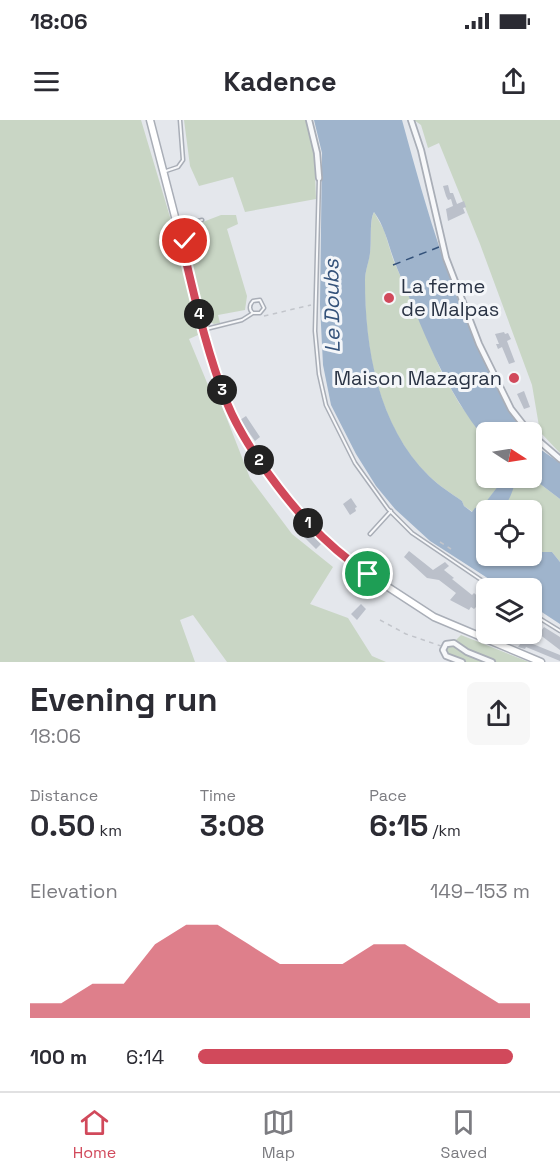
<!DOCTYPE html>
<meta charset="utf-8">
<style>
body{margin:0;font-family:"Space Grotesk",sans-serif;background:#f7f7f7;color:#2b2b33;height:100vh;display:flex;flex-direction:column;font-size:22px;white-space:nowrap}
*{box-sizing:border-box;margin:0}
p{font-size:20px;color:#7c7c81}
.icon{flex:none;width:33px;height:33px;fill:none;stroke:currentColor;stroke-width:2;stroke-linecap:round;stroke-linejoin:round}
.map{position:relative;height:542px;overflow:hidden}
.panel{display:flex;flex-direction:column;background:#fff;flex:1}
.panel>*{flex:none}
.needle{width:39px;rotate:102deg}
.fabs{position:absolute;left:476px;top:302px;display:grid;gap:12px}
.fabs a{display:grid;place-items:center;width:66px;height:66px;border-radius:9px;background:#fff;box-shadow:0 2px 4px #0004;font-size:30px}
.pin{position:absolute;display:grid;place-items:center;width:51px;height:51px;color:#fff;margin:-26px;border:3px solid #fff;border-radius:50%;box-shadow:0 2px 6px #0007}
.km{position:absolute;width:30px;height:30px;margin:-15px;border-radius:50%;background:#222;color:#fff;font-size:16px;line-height:30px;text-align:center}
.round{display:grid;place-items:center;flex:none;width:63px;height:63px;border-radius:9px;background:#f7f7f7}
.head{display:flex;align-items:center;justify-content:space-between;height:102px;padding:0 30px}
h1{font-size:33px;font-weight:800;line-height:45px}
.stats{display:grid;grid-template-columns:repeat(3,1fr);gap:9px;height:102px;padding:6px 30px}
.stats div{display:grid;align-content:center}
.stats b{font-size:30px;font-weight:800}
.stats small{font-size:16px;font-weight:400}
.stats p{font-size:16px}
.chart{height:168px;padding:12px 30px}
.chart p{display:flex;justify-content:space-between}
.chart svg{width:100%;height:108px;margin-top:6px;fill:#d1495b;opacity:.7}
ul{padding:0 30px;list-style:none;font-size:20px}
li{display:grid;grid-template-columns:96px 72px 1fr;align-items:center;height:45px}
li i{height:15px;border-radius:8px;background:#d1495b}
.status{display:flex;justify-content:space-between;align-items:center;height:42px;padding:0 30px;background:#fff;direction:ltr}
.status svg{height:16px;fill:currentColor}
header{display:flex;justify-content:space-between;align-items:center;height:78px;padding:0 30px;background:#fff;font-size:27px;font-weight:800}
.tab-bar{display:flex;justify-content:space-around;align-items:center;height:84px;border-top:2px solid #e1e1e2;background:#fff;font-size:16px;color:#7c7c81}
.tab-bar a{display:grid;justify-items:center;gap:3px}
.tab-bar .on{color:#d1495b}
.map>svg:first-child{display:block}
</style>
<div class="status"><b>18:06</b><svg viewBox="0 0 49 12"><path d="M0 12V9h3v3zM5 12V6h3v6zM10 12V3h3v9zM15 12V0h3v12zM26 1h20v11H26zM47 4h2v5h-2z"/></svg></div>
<header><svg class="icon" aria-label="menu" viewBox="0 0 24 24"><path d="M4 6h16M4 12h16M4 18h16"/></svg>Kadence<svg class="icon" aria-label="share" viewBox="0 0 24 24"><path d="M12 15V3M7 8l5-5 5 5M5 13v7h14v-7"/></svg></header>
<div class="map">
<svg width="560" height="542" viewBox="0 0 560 542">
<rect width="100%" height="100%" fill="#e4e7ec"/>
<path fill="#c9d6c5" d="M0,0H141L173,107L198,215L189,219L215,282L220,281L250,358L292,414L333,447L310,484L348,498L372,536L386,542H227L193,495L180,500L195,542H0Z
M184,0H306L314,30L316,79L245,92L233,57L199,66L190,46Z
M414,0H560V333L540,312L532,265L480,124L439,23L428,28L421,5Z
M374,92L384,110L393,139L442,253L459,283L486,320V357H505L482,388L478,387L473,392L464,386L462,381C451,373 439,366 429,356C378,307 364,227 365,159C365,151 369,141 370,132C372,120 369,101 374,92Z
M221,95H236L238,104L227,109L247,176L245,190L218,195L220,203L214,204L208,201L189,140C198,122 188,125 182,110Z
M517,357H531L560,379V442L552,432H542L531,424V390H499L508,380Z
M461,515L529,542H458L445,531Z"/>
<path fill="#9fb4cc" d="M314,0H402C425,84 449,170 488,248C499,270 509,293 525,312H486V320C444,270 422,207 397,148C389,129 386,108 374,92C369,101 372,121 370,133C369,142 365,151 365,160C365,228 378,306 429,356C439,366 451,373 462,381L464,386L472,392L475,388L482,387L505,357H517C510,377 510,390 486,390V435H531V424L542,432H552L560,442V504L531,485V468H503L430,421L395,389L376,366L356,334L331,285L323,245L320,185L322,33Z
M531,319L537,327L560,343V379L531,357Z"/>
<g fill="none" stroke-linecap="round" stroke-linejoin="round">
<path stroke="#34527a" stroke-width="1.5" stroke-dasharray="8 6" stroke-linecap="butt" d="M393,145L439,127"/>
</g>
<path fill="#bbc0ca" d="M448,65L450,73H453L457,84L464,81L466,87L463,88L465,93L448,101L446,89L453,86L451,79L448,80L446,76L443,66Z
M504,212L505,214L508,213L511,219L507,221L515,242L509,244L502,227L498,229L496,224H499L495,214Z
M524,271L530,287L524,289L517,274Z
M246,296L260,317L255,321L240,300Z
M351,378L357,387L355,388L356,391L350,395L343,384Z
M304,406L321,424L316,429L301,414L300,410Z
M409,431L433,450L445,442L449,446L444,450L454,458L452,459L472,475L474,473L482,480L486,477V493L477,486L474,489L471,487L469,490L450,480L456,473L439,460L427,458L404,437Z
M361,484L366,489L357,500L351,494Z
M544,507L560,517V530L539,514Z
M521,513H534L528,522L560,535V541L526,527L525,529L518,527L526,516Z"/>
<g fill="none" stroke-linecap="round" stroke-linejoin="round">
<defs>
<path id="service" d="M166,51L178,47L183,40L180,0
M319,58L315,211L319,254L326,285L355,343L388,389L412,413L493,468
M180,106L202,100
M206,209L242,200L253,193H260L264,188L260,180L253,181C249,185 249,190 253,193
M370,414L391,391
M531,493L560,511"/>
<path id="minor" d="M309,0L317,33L319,58
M411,0L421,30L446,138L479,224L511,289L529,312
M531,314L560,339
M462,542L446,536L443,530L446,524L454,523L467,532L492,542"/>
<path id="secondary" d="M150,0L212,240L235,302L279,369L300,395L327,423L368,454L434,497L541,542"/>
</defs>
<use href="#service" stroke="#a9aeb7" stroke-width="5"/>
<use href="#minor" stroke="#a9aeb7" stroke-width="8"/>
<use href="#secondary" stroke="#a9aeb7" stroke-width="9"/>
<path stroke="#c2c5cb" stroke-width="1.5" stroke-dasharray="4.5 4.5" stroke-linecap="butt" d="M264,196L311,185
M440,422L451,429
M380,500L406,514L441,526"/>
<use href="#service" stroke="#f7f8fa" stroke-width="2"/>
<use href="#minor" stroke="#f7f8fa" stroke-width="4.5"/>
<use href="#secondary" stroke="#fff" stroke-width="6"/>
</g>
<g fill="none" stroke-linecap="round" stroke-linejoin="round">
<defs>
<path id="route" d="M185,121L181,120C194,174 206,231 227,283C235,303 246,321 258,339C289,384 322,423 368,454"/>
</defs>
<use href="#route" stroke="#fff" stroke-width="12"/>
<use href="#route" stroke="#d1495b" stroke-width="8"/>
</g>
<g fill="#d1495b" stroke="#f4f6f9" stroke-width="2">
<circle cx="389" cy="178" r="6"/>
<circle cx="514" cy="258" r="6"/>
</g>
<g text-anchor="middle" stroke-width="6" stroke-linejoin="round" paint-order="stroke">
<g font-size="20" fill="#2b3445" stroke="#f4f6f9" text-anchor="start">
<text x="401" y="173">La ferme<tspan x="401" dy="23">de Malpas</tspan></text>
<text x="502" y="265" text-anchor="end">Maison Mazagran</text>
</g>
<g font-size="21" font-style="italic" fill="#34527a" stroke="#f4f6f9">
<text transform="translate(332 186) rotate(-91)" y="7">Le Doubs</text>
</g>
</g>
</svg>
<div class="fabs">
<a><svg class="needle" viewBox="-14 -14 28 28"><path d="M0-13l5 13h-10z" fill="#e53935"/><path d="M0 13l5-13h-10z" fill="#7c7c81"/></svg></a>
<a><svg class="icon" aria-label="locate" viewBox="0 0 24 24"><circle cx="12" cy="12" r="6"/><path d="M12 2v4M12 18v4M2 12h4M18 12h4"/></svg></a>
<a><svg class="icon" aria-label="layers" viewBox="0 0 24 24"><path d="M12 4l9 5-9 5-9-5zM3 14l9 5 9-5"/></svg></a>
</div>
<div class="pin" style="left:368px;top:454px;background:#1e9e55"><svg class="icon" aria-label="arrive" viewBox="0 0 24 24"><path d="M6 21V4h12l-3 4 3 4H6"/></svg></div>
<div class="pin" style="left:185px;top:121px;background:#d93025"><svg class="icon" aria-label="check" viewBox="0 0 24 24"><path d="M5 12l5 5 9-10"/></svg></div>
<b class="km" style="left:308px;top:403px">1</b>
<b class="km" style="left:259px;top:340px">2</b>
<b class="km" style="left:222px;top:270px">3</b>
<b class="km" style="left:199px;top:194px">4</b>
</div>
<section class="panel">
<div class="head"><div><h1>Evening run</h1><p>18:06</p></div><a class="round"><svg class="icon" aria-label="share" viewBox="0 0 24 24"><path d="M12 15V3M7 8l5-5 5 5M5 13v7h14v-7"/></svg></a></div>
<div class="stats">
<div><p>Distance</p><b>0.50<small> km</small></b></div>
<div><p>Time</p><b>3:08</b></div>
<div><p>Pace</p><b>6:15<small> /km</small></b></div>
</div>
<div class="chart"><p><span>Elevation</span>149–153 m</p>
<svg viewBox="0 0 160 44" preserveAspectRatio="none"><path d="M0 44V38L10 38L20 30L30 30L40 14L50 6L60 6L70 14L80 22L90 22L100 22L110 14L120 14L130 22L140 30L150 38L160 38V44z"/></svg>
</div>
<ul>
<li><b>100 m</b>6:14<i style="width:95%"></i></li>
</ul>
</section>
<nav class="tab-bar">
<a class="on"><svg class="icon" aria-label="home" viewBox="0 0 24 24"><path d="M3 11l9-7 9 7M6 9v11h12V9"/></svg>Home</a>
<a><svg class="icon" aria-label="map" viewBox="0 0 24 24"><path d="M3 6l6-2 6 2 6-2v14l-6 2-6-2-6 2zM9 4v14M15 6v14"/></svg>Map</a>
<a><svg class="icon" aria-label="saved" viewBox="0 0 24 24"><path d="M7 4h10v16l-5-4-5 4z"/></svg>Saved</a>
</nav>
